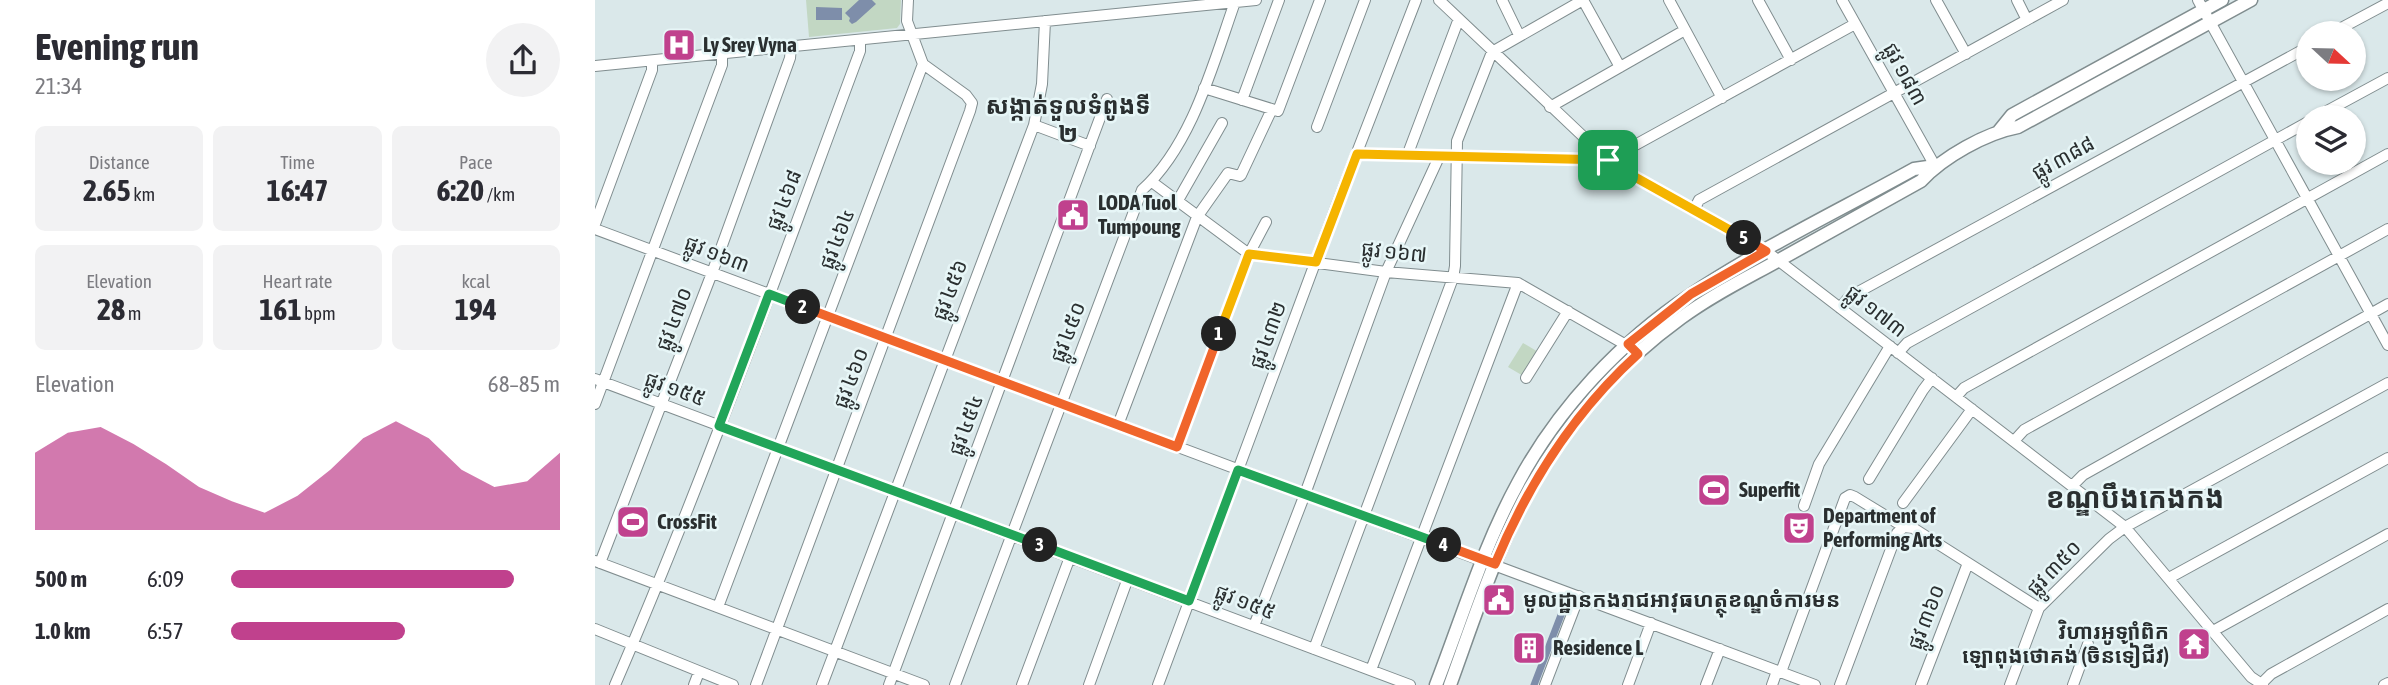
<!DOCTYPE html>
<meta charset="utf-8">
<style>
body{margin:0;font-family:"Asap Condensed","Noto Sans Khmer",sans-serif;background:#f2f2f3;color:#2b2b33;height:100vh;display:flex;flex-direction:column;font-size:26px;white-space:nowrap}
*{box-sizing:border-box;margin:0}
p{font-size:23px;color:#7c7c81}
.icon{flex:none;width:38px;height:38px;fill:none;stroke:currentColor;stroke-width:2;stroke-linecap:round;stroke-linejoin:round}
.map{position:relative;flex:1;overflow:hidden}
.panel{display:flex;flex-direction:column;background:#fff;width:595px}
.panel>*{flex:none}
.needle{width:46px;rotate:112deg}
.buttons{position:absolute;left:1701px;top:21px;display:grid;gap:14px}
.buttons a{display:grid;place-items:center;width:70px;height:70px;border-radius:50%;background:#fff;box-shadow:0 2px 5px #0004;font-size:35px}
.pin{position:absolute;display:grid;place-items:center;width:60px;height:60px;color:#fff;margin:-30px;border-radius:14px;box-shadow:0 4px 10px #0006}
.km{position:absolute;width:35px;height:35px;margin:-18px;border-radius:50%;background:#222;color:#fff;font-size:19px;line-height:35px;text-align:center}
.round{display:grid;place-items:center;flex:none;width:74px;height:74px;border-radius:37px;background:#f2f2f3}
.head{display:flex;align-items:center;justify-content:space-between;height:119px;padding:0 35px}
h1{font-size:38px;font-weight:700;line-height:52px}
.stats{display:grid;grid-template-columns:repeat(3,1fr);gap:10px;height:119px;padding:7px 35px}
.stats div{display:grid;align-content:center;border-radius:10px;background:#f2f2f3;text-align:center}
.stats b{font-size:30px;font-weight:700}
.stats small{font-size:19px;font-weight:400}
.stats p{font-size:19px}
.chart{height:196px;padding:14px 35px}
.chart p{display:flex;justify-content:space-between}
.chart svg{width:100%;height:126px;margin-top:7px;fill:#c0418d;opacity:.7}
ul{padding:0 35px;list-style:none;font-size:23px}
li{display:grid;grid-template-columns:112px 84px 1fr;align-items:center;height:52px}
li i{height:18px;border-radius:9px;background:#c0418d}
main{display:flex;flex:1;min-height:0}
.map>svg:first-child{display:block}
</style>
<main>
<section class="panel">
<div class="head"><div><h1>Evening run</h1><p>21:34</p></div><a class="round"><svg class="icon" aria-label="share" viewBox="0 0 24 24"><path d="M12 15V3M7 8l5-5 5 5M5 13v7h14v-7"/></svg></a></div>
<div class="stats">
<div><p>Distance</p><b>2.65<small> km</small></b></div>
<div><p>Time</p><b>16:47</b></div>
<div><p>Pace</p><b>6:20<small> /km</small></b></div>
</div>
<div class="stats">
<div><p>Elevation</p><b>28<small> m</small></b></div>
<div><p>Heart rate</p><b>161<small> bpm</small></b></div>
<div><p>kcal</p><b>194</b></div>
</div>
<div class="chart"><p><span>Elevation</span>68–85 m</p>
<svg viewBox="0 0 160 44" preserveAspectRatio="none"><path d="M0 44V17L10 10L20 8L30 14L40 21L50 29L60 34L70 38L80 32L90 23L100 12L110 6L120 12L130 23L140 29L150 27L160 17V44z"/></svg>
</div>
<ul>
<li><b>500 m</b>6:09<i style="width:86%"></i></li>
<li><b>1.0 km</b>6:57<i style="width:53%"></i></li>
</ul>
</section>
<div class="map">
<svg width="1793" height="685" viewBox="0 0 1793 685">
<rect width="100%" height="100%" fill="#dae8ea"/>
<path fill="#c2d7c3" d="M211,0H306L305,24L302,28L214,37Z
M928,343L945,353L930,377L913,367Z"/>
<path fill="#7e8eaa" d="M264,0H277L281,4L261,22L257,24L254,21L255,18L250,13Z
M221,7L247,8V20H221Z"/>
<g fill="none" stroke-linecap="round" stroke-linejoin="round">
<path stroke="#7e8eaa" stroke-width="7" d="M939,685L971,602"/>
<defs>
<path id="minor" d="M844,0L1013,160L1031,172L1171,251L1530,527L1656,677L1668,685
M907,0L924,35
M988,0L1025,67
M1074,0L1127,98
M1163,0L1196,60
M1247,0L1340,166
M1341,0L1371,54
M1422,0L1432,20
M1603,0L1793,345
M1737,33L1793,3
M0,66L661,0
M609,88L683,111L725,0
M647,100L684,0
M955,107L1090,30
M1721,117L1793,78
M439,125L495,146
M722,127L770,0
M762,154L1013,160L1260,24
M812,156L863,21
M557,182L654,254L791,272L923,283L1038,349
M582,202L627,123
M1099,210L1104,200L1468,0
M0,224L57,70V61
M0,229L1220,685
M1245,308L1254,297L1713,47
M1303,353L1312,343L1713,122
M931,378L973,311
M0,379L815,685
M1361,397L1369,388L1793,154
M0,404L127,65V54
M523,425L602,217L633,173L645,176L646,175L677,109
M1419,441L1429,430L1793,229
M582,447L654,254L671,222
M1274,479L1328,390L1337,378
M1477,486L1488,475L1793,304
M1308,503L1377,409
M1209,506L1224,464L1295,346
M0,561L329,685
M5,563L117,273L195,58L196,47
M1574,578L1793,458
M123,607L328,64L312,21L313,0
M659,626L710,494L791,272L844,157
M0,629L138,685
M1618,631L1793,534
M719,649L858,278L860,266L862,141L897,52L988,0
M776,670L923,283
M1186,672L1250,498L1255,495L1260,497L1309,527
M1666,684L1676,674L1793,609
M20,685C110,477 186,263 265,51V40
M99,685L104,672
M161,685L375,111L377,103L371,95L328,64
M227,685L439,125L447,84L450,21
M294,685L512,99
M360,685L547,190C597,145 618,64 640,2
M427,685L475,557
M494,685L533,578
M563,685L742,204L821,0
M950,685L984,596
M1033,685L1056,623
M1111,685L1125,649
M1177,685L1182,671
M1245,685L1302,533L1309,527L1318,528L1444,608
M1326,685L1373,563
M1415,685L1444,608L1514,539L1530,527L1793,383
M1478,685L1493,644
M1789,685L1793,683"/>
<path id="major" d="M1404,131L1417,115L1627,0
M841,685C867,618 888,547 923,483C963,408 1026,341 1097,294C1168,247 1245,210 1319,169L1340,166
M855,685C879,619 901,550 935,488C972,422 1024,363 1086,318C1117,295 1152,278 1186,259C1233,233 1279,207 1326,181C1348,157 1391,133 1423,127L1656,0"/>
</defs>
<use href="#minor" stroke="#808d8f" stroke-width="12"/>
<use href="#major" stroke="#808d8f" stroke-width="15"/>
<use href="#minor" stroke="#fff" stroke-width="10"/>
<use href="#major" stroke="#fff" stroke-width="12"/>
</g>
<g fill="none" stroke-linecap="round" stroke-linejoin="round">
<defs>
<path id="split-1" d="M624,334L654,254L721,262L762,154L1013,160"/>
<path id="split-2" d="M208,307L582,447L624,334"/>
<path id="split-3" d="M208,307L174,294L124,426L445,545"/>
<path id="split-4" d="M445,545L594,601L643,470L849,545"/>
<path id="split-5" d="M849,545L900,564C933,484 979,412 1043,354L1033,344L1096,294L1171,251L1149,238"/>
<path id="split-6" d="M1013,160L1031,172L1149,238"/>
</defs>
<use href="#split-1" stroke="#fff" stroke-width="14"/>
<use href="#split-2" stroke="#fff" stroke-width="14"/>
<use href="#split-3" stroke="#fff" stroke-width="14"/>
<use href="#split-4" stroke="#fff" stroke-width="14"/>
<use href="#split-5" stroke="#fff" stroke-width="14"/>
<use href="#split-6" stroke="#fff" stroke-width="14"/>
<use href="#split-1" stroke="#f5b400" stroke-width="9"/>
<use href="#split-2" stroke="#f0652b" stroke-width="9"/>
<use href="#split-3" stroke="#22a559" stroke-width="9"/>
<use href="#split-4" stroke="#22a559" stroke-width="9"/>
<use href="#split-5" stroke="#f0652b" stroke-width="9"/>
<use href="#split-6" stroke="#f5b400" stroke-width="9"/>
</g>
<defs>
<symbol id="hospital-square" viewBox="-11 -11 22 22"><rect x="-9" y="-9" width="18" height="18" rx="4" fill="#c0418d" stroke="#e7f6f7"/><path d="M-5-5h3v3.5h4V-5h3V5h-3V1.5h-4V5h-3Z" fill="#fff"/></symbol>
<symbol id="civic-square" viewBox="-11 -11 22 22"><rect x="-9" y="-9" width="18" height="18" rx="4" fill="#c0418d" stroke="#e7f6f7"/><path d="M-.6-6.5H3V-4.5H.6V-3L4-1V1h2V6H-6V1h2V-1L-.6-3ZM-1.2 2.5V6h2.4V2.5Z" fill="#fff"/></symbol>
<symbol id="stadium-square" viewBox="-11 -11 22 22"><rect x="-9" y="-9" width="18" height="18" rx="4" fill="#c0418d" stroke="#e7f6f7"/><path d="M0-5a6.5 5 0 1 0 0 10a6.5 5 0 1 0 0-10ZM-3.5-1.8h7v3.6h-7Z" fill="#fff"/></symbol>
<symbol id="theatre-square" viewBox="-11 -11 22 22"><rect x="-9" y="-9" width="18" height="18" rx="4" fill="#c0418d" stroke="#e7f6f7"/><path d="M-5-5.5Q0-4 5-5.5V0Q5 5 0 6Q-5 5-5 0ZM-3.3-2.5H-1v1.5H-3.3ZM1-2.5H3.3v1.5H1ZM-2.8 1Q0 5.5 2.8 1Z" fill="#fff"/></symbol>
<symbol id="temple-square" viewBox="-11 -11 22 22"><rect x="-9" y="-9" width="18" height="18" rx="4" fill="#c0418d" stroke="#e7f6f7"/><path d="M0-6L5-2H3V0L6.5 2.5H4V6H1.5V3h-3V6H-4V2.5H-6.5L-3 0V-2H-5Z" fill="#fff"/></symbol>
<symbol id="building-square" viewBox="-11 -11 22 22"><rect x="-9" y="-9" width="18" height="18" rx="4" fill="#c0418d" stroke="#e7f6f7"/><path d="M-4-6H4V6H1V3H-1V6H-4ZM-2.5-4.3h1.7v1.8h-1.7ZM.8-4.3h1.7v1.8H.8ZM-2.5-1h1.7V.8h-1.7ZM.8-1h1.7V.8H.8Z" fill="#fff"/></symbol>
</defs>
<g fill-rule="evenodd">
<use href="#hospital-square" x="65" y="26" width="38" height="38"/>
<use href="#civic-square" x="459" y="196" width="38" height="38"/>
<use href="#stadium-square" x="1100" y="471" width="38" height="38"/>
<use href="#stadium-square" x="19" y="503" width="38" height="38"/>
<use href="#theatre-square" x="1185" y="509" width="38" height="38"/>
<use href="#civic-square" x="885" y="581" width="38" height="38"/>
<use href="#temple-square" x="1580" y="625" width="38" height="38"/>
<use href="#building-square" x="915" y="629" width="38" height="38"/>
</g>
<g text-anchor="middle" stroke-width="5" stroke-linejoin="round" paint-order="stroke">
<g font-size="21" font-weight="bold" fill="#2a2f30" stroke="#e7f6f7" text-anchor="start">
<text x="108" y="52">Ly Srey Vyna</text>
<text x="503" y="210">LODA Tuol<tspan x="503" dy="24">Tumpoung</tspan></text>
<text x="1144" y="497">Superfit</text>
<text x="1228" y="523">Department of<tspan x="1228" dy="24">Performing Arts</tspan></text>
<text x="62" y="529">CrossFit</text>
<text x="928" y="607">មូលដ្ឋានកងរាជអាវុធហត្ថុខណ្ឌចំការមន</text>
<text x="1574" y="639" text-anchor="end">វិហារអូឡាំពិក<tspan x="1574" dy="24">ឡោពុងថោគង់ (ចិនទៀជីវ)</tspan></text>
<text x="958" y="655">Residence L</text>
</g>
<g font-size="21" fill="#2a2f30" stroke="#e7f6f7">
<text transform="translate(1310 74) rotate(61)" y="7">ផ្លូវ ១៨៣</text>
<text transform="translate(1468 158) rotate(-29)" y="7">ផ្លូវ ៣៨៨</text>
<text transform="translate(189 200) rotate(-69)" y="7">ផ្លូវ ៤៦៨</text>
<text transform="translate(242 239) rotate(-69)" y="7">ផ្លូវ ៤៦៤</text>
<text transform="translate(799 252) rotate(6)" y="7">ផ្លូវ ១៦៧</text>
<text transform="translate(122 254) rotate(21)" y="7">ផ្លូវ ១៦៣</text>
<text transform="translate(355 290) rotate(-69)" y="7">ផ្លូវ ៤៥៦</text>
<text transform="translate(1281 311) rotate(38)" y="7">ផ្លូវ ១៧៣</text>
<text transform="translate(79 319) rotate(-69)" y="7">ផ្លូវ ៤៧០</text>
<text transform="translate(473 332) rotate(-69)" y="7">ផ្លូវ ៤៥០</text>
<text transform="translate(673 335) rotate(-70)" y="7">ផ្លូវ ៤៣២</text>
<text transform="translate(256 378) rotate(-69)" y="7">ផ្លូវ ៤៦០</text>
<text transform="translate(80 389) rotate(20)" y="7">ផ្លូវ ១៥៥</text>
<text transform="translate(371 425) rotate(-70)" y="7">ផ្លូវ ៤៥៤</text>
<text transform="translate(1459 568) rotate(-46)" y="7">ផ្លូវ ៣៥០</text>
<text transform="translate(650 602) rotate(21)" y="7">ផ្លូវ ១៥៥</text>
<text transform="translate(1331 617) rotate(-69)" y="7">ផ្លូវ ៣៦០</text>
</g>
<g font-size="24" font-weight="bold" fill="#2a2f30" stroke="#e7f6f7">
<text x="473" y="114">សង្កាត់ទួលទំពូងទី<tspan x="473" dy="28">២</tspan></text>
</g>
<g font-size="28" font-weight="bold" fill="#2a2f30" stroke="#e7f6f7">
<text x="1540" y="508">ខណ្ឌបឹងកេងកង</text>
</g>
</g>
</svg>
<div class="buttons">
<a><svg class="needle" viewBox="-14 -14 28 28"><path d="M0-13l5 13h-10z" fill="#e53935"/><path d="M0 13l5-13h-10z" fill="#7c7c81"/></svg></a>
<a><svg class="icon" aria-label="layers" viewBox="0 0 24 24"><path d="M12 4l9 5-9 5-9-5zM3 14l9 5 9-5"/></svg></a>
</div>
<div class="pin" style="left:1013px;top:160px;background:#1e9e55"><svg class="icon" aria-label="arrive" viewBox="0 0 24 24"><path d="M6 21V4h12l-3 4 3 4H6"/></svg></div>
<b class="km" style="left:624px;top:334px">1</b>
<b class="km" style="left:208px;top:307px">2</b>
<b class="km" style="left:445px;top:545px">3</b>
<b class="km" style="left:849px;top:545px">4</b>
<b class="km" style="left:1149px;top:238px">5</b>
</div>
</main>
